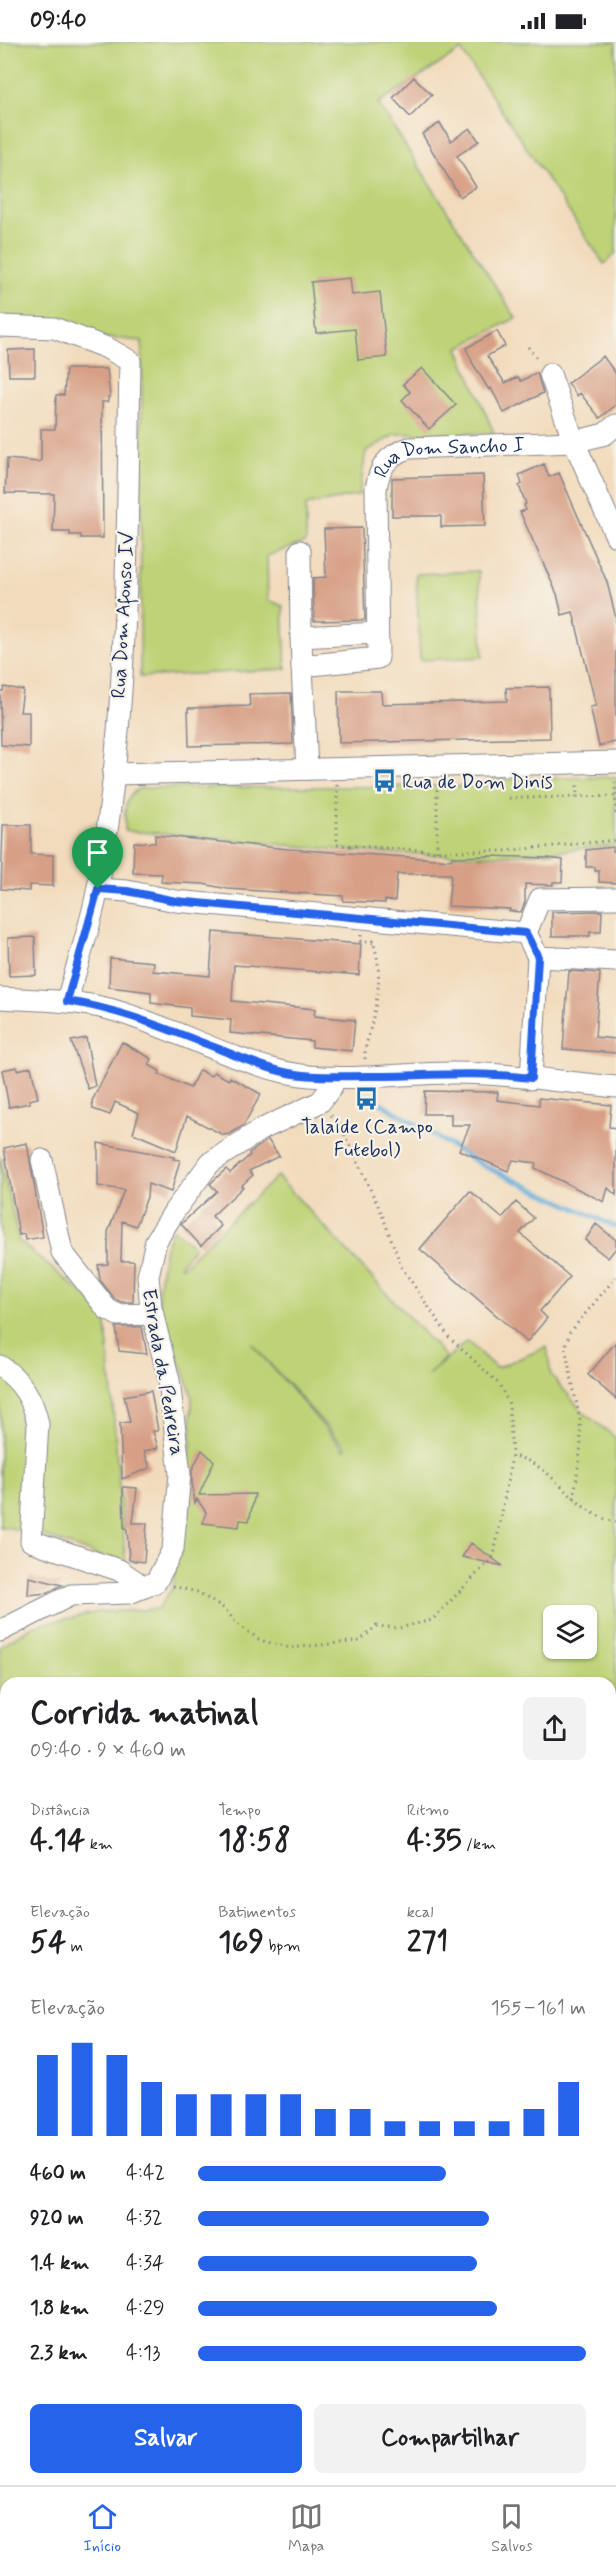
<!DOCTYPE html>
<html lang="pt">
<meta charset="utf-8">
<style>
body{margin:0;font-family:Mynerve,sans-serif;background:#f2f2f2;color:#202124;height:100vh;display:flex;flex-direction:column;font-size:22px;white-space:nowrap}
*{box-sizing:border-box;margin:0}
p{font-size:20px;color:#757577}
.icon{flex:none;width:33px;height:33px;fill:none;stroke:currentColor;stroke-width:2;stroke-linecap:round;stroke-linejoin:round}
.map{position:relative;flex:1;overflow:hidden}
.details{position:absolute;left:0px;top:1635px;width:616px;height:808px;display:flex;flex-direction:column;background:#fff;border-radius:18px 18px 0 0;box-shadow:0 2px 4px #0004}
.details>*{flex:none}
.tools{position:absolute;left:543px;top:1563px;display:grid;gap:12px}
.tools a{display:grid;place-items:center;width:54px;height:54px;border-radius:9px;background:#fff;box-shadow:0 2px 4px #0004;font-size:30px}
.pin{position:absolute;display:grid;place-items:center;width:51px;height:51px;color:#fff;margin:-62px -26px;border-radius:50% 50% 50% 0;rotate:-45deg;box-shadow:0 0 6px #0007}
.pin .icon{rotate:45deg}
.round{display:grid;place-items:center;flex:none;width:63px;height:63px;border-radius:9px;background:#f2f2f2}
.overview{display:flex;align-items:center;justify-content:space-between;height:102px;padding:0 30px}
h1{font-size:33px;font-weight:700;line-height:45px}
.metrics{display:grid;grid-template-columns:repeat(3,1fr);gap:9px;height:102px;padding:6px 30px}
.metrics div{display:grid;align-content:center}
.metrics b{font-size:30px;font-weight:700}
.metrics small{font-size:16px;font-weight:400}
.metrics p{font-size:16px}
.chart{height:168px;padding:12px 30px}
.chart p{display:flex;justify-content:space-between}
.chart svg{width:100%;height:108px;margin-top:6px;stroke:#2563eb;stroke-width:6}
.primary-button{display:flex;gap:12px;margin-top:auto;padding:12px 30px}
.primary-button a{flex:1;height:69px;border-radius:9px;background:#2563eb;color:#fff;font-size:24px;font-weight:700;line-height:69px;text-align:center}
.primary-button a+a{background:#f2f2f2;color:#202124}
ul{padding:0 30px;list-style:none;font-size:20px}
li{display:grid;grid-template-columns:96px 72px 1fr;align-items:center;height:45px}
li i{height:15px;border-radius:8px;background:#2563eb}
.status{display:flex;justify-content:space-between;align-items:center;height:42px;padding:0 30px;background:#fff;direction:ltr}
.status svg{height:16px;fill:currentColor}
.dock{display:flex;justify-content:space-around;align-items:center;height:84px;border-top:2px solid #e0e0e0;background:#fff;font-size:16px;color:#757577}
.dock a{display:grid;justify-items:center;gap:3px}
.dock .selected{color:#2563eb}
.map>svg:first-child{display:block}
</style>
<div class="status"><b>09:40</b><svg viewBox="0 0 49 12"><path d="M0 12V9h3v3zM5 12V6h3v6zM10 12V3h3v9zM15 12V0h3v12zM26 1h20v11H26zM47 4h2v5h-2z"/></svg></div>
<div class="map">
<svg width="616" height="2443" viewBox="0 0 616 2443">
<rect width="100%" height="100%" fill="#f7f3e8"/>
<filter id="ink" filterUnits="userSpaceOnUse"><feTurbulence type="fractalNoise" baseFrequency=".0167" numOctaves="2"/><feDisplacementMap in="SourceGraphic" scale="12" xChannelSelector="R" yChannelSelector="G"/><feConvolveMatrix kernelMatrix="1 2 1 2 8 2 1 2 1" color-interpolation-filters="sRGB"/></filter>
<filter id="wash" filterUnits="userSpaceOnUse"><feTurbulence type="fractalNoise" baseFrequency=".008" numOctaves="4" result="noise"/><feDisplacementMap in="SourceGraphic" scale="24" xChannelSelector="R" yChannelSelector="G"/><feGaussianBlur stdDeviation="1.35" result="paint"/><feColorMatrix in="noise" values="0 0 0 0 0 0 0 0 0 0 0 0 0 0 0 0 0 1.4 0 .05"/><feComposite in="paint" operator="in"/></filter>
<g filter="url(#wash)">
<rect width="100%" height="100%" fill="#f2dbbc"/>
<path fill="#bed377" stroke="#6c816a" stroke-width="1.5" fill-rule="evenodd" d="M0,0H616V211L604,222L461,8L378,61L516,276L458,306L494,391L396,392L366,409L359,453L306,463V500L267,514L268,558L283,564L286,627L140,635L142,299L0,286Z
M479,529L483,615L420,618L416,532Z
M616,735V803C575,807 534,813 493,813C370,816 248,797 125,789C125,772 122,754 141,746L491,744L492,737Z
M0,1115L19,1199L105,1270L126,1524L50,1496L7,1485H0Z
M277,1134L446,1315L428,1333L467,1299L496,1326L547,1305L551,1333L583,1370L616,1396V2158L610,2157V1641H6V1659L0,1662V1604L33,1584L98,1570L158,1567L173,1545L191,1402L192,1354L183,1326L163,1292L158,1249L165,1205L173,1186L194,1205L180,1223L182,1225ZM251,1301L346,1406L344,1408ZM554,1574H586V1606H554Z
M6,1809V2039L0,2041V1812Z
M6,2133V2209L0,2208V2134Z
M611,2175H616V2243L611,2244Z
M616,2342V2443H0V2413L6,2415V2438H610L611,2346Z"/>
<path fill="#96b568" stroke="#587263" stroke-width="1.5" d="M616,2243V2277L611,2279L610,2244Z
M0,2295L6,2296V2323H0Z"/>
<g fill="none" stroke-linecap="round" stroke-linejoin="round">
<path stroke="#61aad8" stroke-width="5" d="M381,1061L484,1124L616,1185"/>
<path stroke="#61aad8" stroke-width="32" d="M0,2124L6,2123
M610,2265L616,2264"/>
</g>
<g id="blocks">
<path fill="#d79f85" d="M414,35L432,53L410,75L393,56Z
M440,81L451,99L470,86L479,99L457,114L476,145L460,155L422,92Z
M350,236L352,253L380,250L387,315L358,318L355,287L316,291L311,240Z
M497,289L505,304L487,314L505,341L518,335L521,339L537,331L543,351L504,371L491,346L489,348L473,322L466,306Z
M35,307V334H9L8,308Z
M603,314L616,332V363L600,376L580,351L577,354L568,341Z
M422,326L456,363L429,387L402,358L410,350L403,342Z
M66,327H107L110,355H108V360H102L103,496H81V493H70V490H53L54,452L5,451L7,417L39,420L41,418V387H55L56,353H64Z
M544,422L549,435L559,431L607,540L616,576V700L599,704L590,665L596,664L573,570L562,573L557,552L520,470L526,468L524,463L526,462L519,444L522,442L519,433Z
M483,433L485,484L441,485V474H392V436Z
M362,486L365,578L314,579L313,536L326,535L324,487Z
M4,645L23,648L20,670H29V705L1,703L0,649H3Z
M549,645L550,696L339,701L338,649H381L382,662L507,659L506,646Z
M291,651L293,702L189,704L188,666L250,664L249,652Z
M3,783H31V812L53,813V844L29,843V849L1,847Z
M155,793L288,807L451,818L452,815L491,814L548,816L563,818L562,840H553V843L525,842V860L521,870L509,869L510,867L448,864L451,832H397L395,859L385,858V861L343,859V854L228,847L203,842L161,840L162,832L133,831L134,800L155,801Z
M613,805V809H616V841L599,840V829H595V825H586V808Z
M602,869L601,890H590V894H552V870Z
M213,890L361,902L359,933L234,923L232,959L315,967L314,974L355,978L352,1009L312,1005V999L230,991L231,978L190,974V966L151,961V950L109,945L110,916L154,920L153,929L210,934Z
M35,895L36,933L9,934L8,896Z
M569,929L600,931L595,995L616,997V1011L563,1007Z
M86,996L95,1044L88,1047L71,999Z
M122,1000L152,1017L149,1023L160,1029L159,1032L190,1046L199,1028L211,1034L214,1030L229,1038L230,1035L261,1052L243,1084L230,1092L223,1093L187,1074L176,1109L133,1091L139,1071L115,1060L110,1073L93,1067L92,1059Z
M17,1025V1028L31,1025L38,1056L29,1058L30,1061L9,1065L2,1028Z
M425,1049L498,1050L497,1058L539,1063V1056L611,1063L609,1085L616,1086V1153L608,1146L604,1160L535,1126L536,1121L513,1118L508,1129L459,1108L470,1083H451V1072H424Z
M268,1098L279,1114L249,1129L253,1133L241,1144L243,1145L212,1174L221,1184L201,1204L181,1182L217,1149L210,1142L213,1139L226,1127L230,1131L250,1113L249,1111Z
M27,1101L43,1195L25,1198L24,1192L19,1193L4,1106Z
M98,1101L174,1115L173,1117L180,1118L171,1150L148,1142L147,1155L136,1184L122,1179L121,1219H134L133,1260H121L115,1257L100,1238L98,1223L108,1222V1190L124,1148L98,1144Z
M470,1149L502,1176L516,1160L534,1176L520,1191L570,1235L540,1269L547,1276L527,1300L420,1207Z
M596,1182L616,1198V1206L608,1216L585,1198Z
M116,1285H142L147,1312L119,1309Z
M616,1300V1357L588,1333Z
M151,1349L158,1389H153L158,1406L144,1409L150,1426L122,1437L120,1381L130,1380L124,1354Z
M202,1408L214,1419L199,1453L255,1452L249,1479L240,1478L239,1485L203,1481L206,1470L197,1457L195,1461L192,1439V1428Z
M123,1445L137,1446L133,1481H147L144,1520L129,1518L127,1487L124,1486Z
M471,1501L503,1524L462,1515Z
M29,1535L62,1543L47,1551L28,1553Z"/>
</g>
</g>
<g filter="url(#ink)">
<use href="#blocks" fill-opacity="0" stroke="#86858d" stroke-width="1.5"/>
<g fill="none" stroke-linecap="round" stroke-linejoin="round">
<defs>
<g id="minor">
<path d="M0,284L54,286L107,306L130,319C127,492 129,675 98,845C91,884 77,922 67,959"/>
<path d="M550,332L574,400L616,494"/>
<path d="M300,509L301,595"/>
<path d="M302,624L301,595L377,591"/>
<path id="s1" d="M307,727L302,624L378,616L376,447C379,426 387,413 409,406L574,400L605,392L616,383"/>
<path d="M113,732L616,720"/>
<path d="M98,847L127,849L176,859L526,891"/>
<path d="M526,891L538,915L531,1037"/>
<path d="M526,891L540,857L616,856"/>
<path d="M538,915L616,919"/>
<path d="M0,956C36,958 73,958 109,967C168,983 224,1016 284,1030C339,1042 397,1031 453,1031C507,1031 562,1040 616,1045"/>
<path d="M42,1118L62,1210L107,1267L118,1273L153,1272"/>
<path d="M0,1324C22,1339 33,1357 38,1382L31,1499L119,1528L144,1545"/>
<path d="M0,1589L71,1553L129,1551L156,1540L173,1507L180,1432L169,1338L151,1266L148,1234L156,1199L175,1168L210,1121L260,1088L320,1060L331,1046L335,1035"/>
<path d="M0,1752L3,1769L0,1776"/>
<path d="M0,2102L6,2101"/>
<path d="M610,2167H616"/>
<path d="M0,2215L6,2217"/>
<path d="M610,2289L616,2290"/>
<path d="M0,2334L6,2335"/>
<path d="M0,2408L6,2409"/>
</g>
</defs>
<use href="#minor" stroke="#86858d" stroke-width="23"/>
<path stroke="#86858d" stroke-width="3" stroke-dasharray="1.5 4.5" stroke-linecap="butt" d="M528,305L539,319
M615,740L616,775
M337,743V803L437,809H504L616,798
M577,755L616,754
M509,756L577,755V740
M437,809V742
M361,893L360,899L373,901
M365,1017V1008C374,971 387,932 371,895
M331,1073L340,1083L381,1170L402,1226L449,1295L499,1342L509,1362L512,1413
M574,1456L581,1403L580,1378L565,1305L570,1290L616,1235
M173,1544L197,1550L225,1567L237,1582L260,1598L290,1606L360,1599L376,1584L399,1586L432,1578L494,1514L512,1414C555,1421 571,1471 616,1480
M610,2393H616
M258,2438L265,2443
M506,2443L510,2438"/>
<use href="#minor" stroke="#fff" stroke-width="21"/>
</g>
</g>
<g fill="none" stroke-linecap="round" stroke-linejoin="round" filter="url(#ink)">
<defs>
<path id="route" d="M98,847L127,849L176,859L526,891L538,915L531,1036C476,1029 422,1034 366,1034C339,1034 312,1036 284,1030C262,1025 241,1016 219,1007C169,988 120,967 67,959Z"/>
</defs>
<use href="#route" stroke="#fff" stroke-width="12"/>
<use href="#route" stroke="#2563eb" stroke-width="8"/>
</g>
<defs>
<symbol id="bus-bare" viewBox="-9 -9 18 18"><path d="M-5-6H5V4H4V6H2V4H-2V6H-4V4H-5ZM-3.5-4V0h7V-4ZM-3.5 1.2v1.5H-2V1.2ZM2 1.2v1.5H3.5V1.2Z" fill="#1f6fb2" stroke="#f7f3e8" stroke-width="2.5" paint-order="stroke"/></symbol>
</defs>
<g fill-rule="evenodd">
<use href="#bus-bare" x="368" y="722" width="33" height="33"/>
<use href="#bus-bare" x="350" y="1040" width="33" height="33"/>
</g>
<g text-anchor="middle" stroke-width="4.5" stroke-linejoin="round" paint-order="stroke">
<g font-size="20" fill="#1b2f5e" stroke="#f7f3e8">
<text dy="7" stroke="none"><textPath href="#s1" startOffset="441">Rua Dom Sancho I</textPath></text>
<text transform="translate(122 573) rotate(-87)" y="7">Rua Dom Afonso IV</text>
<text transform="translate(164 1330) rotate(80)" y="7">Estrada da Pedreira</text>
</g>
<g font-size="20" fill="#1b2f5e" stroke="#f7f3e8" text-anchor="start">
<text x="402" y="746">Rua de Dom Dinis</text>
<text x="367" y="1091" text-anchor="middle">Talaíde (Campo<tspan x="367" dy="23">Futebol)</tspan></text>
</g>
</g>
</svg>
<div class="tools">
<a><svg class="icon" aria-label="layers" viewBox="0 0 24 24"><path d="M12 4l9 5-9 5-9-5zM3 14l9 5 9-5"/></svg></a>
</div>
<div class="pin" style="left:98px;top:847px;background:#1e9e55"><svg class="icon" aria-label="arrive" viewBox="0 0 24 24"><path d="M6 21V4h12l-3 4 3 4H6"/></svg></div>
<section class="details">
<div class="overview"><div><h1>Corrida matinal</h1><p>09:40 · 9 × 460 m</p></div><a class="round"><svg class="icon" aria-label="share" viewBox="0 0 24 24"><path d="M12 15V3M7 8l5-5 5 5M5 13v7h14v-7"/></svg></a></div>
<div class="metrics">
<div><p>Distância</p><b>4.14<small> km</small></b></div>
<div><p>Tempo</p><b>18:58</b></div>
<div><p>Ritmo</p><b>4:35<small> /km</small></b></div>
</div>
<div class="metrics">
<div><p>Elevação</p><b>54<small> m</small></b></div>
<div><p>Batimentos</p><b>169<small> bpm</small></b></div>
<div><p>kcal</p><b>271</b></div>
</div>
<div class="chart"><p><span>Elevação</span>155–161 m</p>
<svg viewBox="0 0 160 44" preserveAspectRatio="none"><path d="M5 44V11M15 44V6M25 44V11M35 44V22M45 44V27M55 44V27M65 44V27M75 44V27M85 44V33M95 44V33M105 44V38M115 44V38M125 44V38M135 44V38M145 44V33M155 44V22"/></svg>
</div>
<ul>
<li><b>460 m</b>4:42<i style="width:64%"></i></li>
<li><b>920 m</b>4:32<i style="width:75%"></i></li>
<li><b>1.4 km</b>4:34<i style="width:72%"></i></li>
<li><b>1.8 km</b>4:29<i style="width:77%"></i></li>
<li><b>2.3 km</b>4:13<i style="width:100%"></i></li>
</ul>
<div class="primary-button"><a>Salvar</a><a>Compartilhar</a></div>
</section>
</div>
<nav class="dock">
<a class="selected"><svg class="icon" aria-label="home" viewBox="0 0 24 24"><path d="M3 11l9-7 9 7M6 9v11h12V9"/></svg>Início</a>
<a><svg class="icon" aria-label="map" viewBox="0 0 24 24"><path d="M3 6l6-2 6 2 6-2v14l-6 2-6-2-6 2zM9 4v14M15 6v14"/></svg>Mapa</a>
<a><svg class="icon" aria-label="saved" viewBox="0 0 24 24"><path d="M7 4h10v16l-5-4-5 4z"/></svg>Salvos</a>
</nav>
